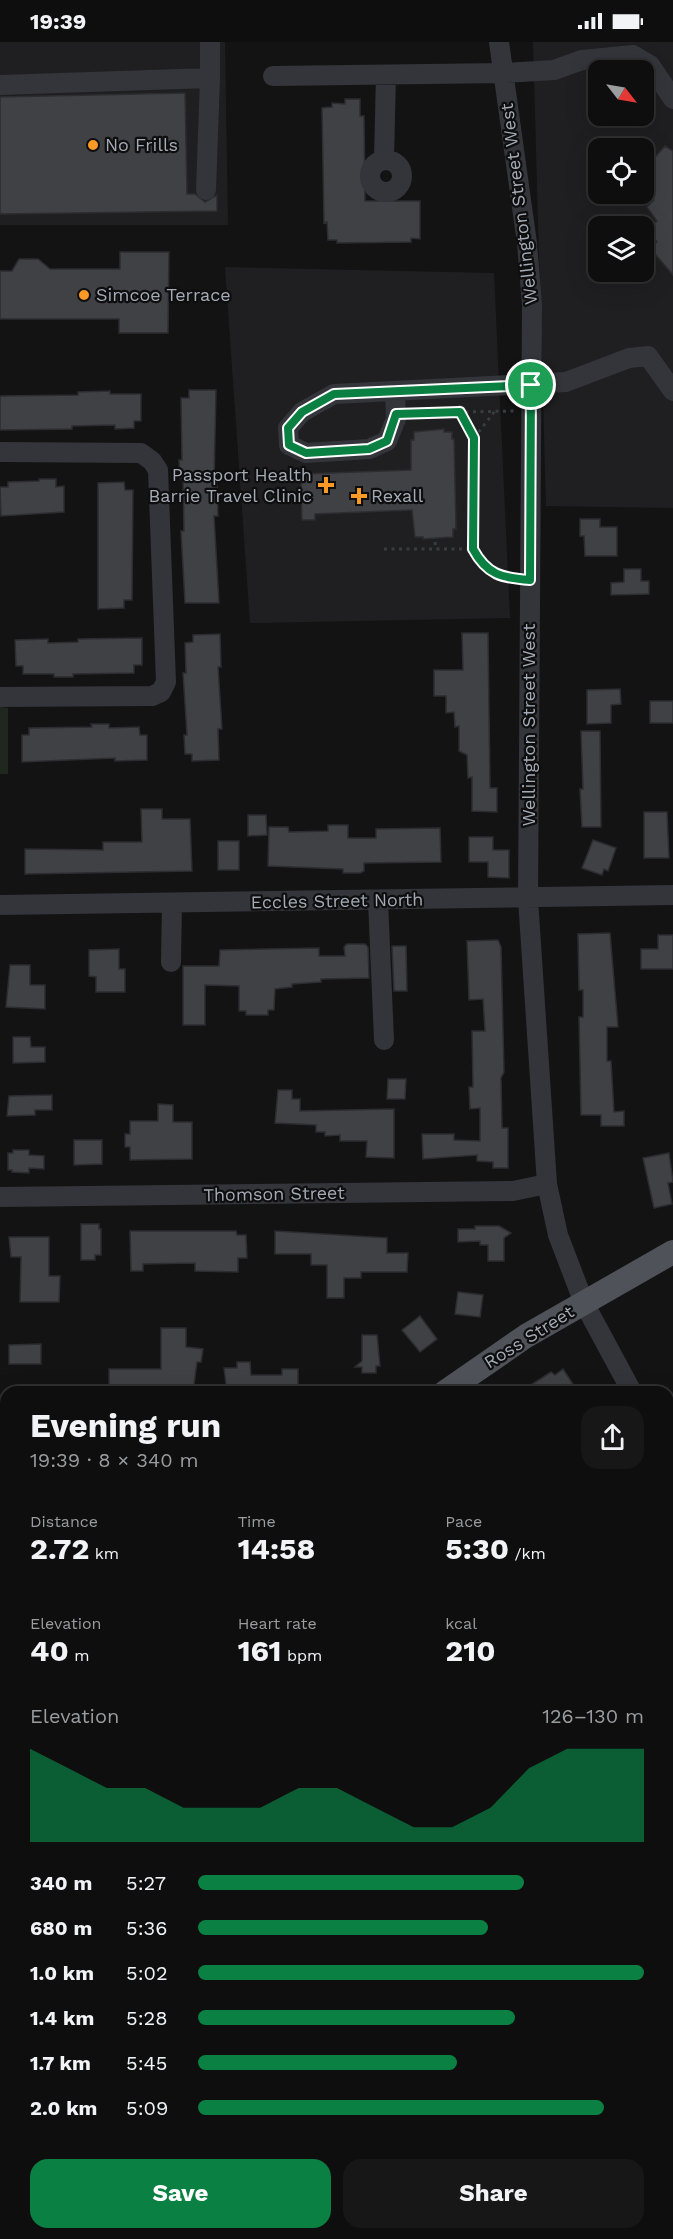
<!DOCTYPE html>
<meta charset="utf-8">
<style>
body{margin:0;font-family:"Work Sans",sans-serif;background:#171718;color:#f1f3f6;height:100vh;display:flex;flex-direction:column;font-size:22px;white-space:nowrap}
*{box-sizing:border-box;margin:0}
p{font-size:20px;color:#9b9c9e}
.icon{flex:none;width:33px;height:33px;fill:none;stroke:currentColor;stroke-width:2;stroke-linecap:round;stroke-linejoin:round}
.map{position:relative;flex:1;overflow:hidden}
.details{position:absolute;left:0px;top:1344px;width:674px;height:854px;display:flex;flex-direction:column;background:#0e0e0f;border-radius:18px 18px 0 0;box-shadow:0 6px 24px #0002,0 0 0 2px #2e2e2f}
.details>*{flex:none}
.needle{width:39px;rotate:121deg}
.controls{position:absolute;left:588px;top:18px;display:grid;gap:12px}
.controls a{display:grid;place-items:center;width:66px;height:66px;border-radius:12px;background:#0e0e0f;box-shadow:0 6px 24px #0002,0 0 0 2px #2e2e2f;font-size:30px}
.pin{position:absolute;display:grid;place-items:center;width:51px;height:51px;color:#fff;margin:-26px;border:3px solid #fff;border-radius:50%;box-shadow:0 2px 6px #0007}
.round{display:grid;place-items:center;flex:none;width:63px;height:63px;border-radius:18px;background:#171718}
.overview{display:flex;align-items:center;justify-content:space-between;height:102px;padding:0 30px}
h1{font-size:33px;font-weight:700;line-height:45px}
.metrics{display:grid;grid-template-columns:repeat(3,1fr);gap:9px;height:102px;padding:6px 30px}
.metrics div{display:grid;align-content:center}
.metrics b{font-size:30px;font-weight:700}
.metrics small{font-size:16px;font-weight:400}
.metrics p{font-size:16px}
.chart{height:168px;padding:12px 30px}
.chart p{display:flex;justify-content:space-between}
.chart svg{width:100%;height:108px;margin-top:6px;fill:#0b8043;opacity:.7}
.cta{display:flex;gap:12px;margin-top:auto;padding:12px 30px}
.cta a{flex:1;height:69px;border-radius:18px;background:#0b8043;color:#fff;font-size:24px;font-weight:700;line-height:69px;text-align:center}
.cta a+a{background:#171718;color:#f1f3f6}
ul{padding:0 30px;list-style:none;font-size:20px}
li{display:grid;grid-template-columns:96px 72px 1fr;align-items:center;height:45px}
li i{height:15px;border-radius:8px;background:#0b8043}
.status{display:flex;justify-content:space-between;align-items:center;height:42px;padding:0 30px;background:#0e0e0f;direction:ltr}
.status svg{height:16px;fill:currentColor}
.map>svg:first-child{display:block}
</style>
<div class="status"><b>19:39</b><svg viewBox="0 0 49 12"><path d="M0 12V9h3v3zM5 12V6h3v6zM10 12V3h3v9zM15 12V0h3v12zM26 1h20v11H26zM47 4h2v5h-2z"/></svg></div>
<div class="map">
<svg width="673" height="2197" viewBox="0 0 673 2197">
<rect width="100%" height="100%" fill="#131314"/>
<path fill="#1f1f21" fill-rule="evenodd" d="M0,0H225L228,183H0Z
M533,0H673V466L546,464ZM598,28H644V74H598ZM598,106H644V152H598ZM598,184H644V230H598Z
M225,225L494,231L510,576L250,581Z"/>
<path fill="#1f271f" d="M0,665L8,666V732H0Z
M0,1434H6V1892H0Z"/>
<path fill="#3f4145" stroke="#2d2d31" stroke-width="1.5" d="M185,51L187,152H195L205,160L217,153V169L0,172V55Z
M345,57H360V74H364L365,159H420V197L411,196V200L337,201V198H328L327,180L324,181L322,66L332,65V61L345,62Z
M665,104L673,109V233L650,206L657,200L646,186L657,179L647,165L654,158L644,142L651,136L648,123Z
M120,210H169L168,291H119V277H0V229H12L19,217H38L50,227H120Z
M189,348H216L214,441H217L218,474H214L219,561H185L181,489H184L183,436H180L179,418H182L181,356H189Z
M110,349V352H141V379H134V386L115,387V383L72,384V387L0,388V354L78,353V350Z
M444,387V390H452V397H454L456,487H453V495L423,497V495H415L412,468L315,472V478H302L301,432L411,428V398H414V390Z
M39,437H56V445L64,444V470L1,474L0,445H8V440L39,439Z
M124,440L125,448H133L132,558H124V566L98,567V441Z
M580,477H600V485H617V514H585L584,494H580Z
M624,527H641V539H649V552L611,553V541L624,540Z
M462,591H488L490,746H497V770L472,769V735L468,736L467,713L459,709V684L455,685L454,670L446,671V654H434V628H463Z
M220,592L221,625H218L222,687H218L219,718L192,719V712H185L184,693H187L183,631H186L185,601L193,600V593Z
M142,596V623H134V631L73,632V635H54V632H23V624H16L15,598L48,597V601L78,600V597Z
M620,647L621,662L611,663V681L587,682V648Z
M650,659H673V681H650Z
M91,682H109V686L139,685L140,693H147V718L115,719V716L22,720V693H29V686L92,685Z
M581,689H600L601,785H582L580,747H583Z
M141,767H162V777H190L192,829L25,832V807L103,808V800H142Z
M644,770H667L669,816H644Z
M248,773H266L267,793L248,794Z
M328,783H348V796H376V787L440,786L441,820L364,821V829L360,831H343V827L268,824L269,785H288L289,790L328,789Z
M469,795H493V808H509V836L488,835V820H469Z
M593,798L616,806L608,829L604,827L602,833L582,826Z
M218,799H239V828H218Z
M610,891L618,985H607V1019H611L614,1070L624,1069V1084H601V1073H581L579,975H583V948H579L578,892Z
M658,893H673V927H641V907H658Z
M498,898L501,905L504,1030L501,1036L502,1086H508V1126H493V1120L477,1119V1113L423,1117L422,1092H454V1098L480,1099V1066L470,1067L469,1045H473L472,989H485L483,957L469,958L467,899Z
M347,902H365L368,905L369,936L321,937V940L292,942V945L275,947L274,968H268V973H246V969H239V944L205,943V983H183V924H219L220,908L319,906V914H345L344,905Z
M392,904H406L407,949H394Z
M119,907V927H125V950H96V935L89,934V908Z
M10,923H30V943H45V967L6,965Z
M13,995H30L31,1005H45V1020L13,1021Z
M388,1037H406L405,1057H387Z
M278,1048H292V1057H300V1069L394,1067V1116L366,1115L367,1099H340V1093L325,1094V1090H316V1083L275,1081Z
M52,1053V1068H35V1073L7,1074L9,1054Z
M158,1062L173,1063V1080H192V1117L130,1118V1105H125V1092H130V1079H158Z
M74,1098H102V1122L74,1123Z
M13,1108H29V1113L44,1114V1127L29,1126V1131L12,1130V1128H8V1111H13Z
M669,1111L673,1140L668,1141L672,1162L654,1166L643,1116Z
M81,1182H99V1187H101V1213H95V1218H81Z
M475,1184H499L511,1191L504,1196V1219H488V1203H480V1199L458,1200V1187H475Z
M130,1189H236L237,1193H246L247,1216H238V1230L195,1229V1221L143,1222V1229H131Z
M275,1189L387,1196V1211H408L407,1230H361V1236H344V1256H327V1223H311V1212H275Z
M9,1195H49V1234H60L59,1260H20L21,1215H11Z
M458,1250L483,1253L480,1275L455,1272Z
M420,1274L437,1297L420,1310L402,1288Z
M161,1286H186V1305L203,1307L201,1320H197L193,1350H109V1327H161Z
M362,1293H377L380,1324H376V1331H362V1325H355L362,1319Z
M41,1302V1322H9V1303Z
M237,1320H250L251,1333H282V1327H298V1350H227L224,1326H237Z
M563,1327L578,1350H520L551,1330L555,1333Z"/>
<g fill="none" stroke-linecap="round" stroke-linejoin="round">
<path stroke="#393c41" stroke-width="3" stroke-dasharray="3 4.5" stroke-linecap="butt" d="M460,363V370L474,396L473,507C481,523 495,536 513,537
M413,371L514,369
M474,396L495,369
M435,500L436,507
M384,507H472
M0,1441L6,1442
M0,1810L6,1817"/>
<path stroke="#34353a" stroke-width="20" d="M499,0L527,201L532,263L528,857L547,1142L558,1193L584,1261L632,1350
M273,34L503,31L554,28L582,18L633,13L650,23L673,57
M0,43L210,36V0
M384,118L386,33
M370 134a16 16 0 1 1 32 0a16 16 0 1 1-32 0Z
M206,148L210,36
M395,350L396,377L387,399L369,407L306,411L289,403L288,386L302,370L334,352L566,340L629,316L648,314L673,349
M0,410L141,411L152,419L158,428L166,640L161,650L152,654L0,655
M378,859L384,998
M0,863L673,853
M171,920L172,861
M0,1155L513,1149L547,1142
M0,1410H6
M668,1413L673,1425
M668,1442L673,1440
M668,1626L673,1602
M668,1914H673
M0,1919H6
M0,2170H6
M668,2173H673
M586,2197L587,2192"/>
<path stroke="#4f5359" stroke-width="24" d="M445,1350L526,1294L673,1210
M0,1990L6,1981"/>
</g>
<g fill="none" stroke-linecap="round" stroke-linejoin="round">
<defs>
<path id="route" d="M531,343L530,538C502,536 487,533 473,507L474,396L460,370L396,372L387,399L369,407L306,411L289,403L288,386L302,370L334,352Z"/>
</defs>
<use href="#route" stroke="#fff" stroke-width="12"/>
<use href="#route" stroke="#0b8043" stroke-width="8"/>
</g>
<g fill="#f99926" stroke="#0e0e0f" stroke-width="2">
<circle cx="93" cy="103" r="6"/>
<circle cx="84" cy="253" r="6"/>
<path d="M323 434h6v6h6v6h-6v6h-6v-6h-6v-6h6z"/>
<path d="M356 445h6v6h6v6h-6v6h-6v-6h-6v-6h6z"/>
</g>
<g text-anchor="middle" stroke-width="4.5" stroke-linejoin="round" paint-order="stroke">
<g font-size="18" fill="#a4abb6" stroke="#0e0e0f" text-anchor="start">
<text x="105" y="109">No Frills</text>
<text x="96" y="259">Simcoe Terrace</text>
<text x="312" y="439" text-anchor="end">Passport Health<tspan x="312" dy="21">Barrie Travel Clinic</tspan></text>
<text x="371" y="460">Rexall</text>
</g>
<g font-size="18" fill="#a4abb6" stroke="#0e0e0f">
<text transform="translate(519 162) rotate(-97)" y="6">Wellington Street West</text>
<text transform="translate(529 683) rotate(-90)" y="6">Wellington Street West</text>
<text transform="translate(337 859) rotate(-1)" y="6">Eccles Street North</text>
<text transform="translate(274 1152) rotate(-1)" y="6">Thomson Street</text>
<text transform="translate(529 1295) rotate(-32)" y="6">Ross Street</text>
</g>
</g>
</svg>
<div class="controls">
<a><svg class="needle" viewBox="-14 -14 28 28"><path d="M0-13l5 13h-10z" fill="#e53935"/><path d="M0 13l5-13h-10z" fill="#9b9c9e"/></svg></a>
<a><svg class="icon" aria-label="locate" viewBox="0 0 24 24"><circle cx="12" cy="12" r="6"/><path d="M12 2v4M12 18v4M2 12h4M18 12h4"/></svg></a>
<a><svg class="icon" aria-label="layers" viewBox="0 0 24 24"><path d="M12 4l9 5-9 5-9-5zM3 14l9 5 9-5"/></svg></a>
</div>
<div class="pin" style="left:531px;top:343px;background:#1e9e55"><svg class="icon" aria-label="arrive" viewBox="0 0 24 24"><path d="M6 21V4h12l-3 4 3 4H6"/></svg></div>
<section class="details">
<div class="overview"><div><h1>Evening run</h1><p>19:39 · 8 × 340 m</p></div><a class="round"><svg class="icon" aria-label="share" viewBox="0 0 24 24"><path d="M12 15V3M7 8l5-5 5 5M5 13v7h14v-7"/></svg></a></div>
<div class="metrics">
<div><p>Distance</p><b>2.72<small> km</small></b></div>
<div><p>Time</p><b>14:58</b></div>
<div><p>Pace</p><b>5:30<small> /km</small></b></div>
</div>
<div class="metrics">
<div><p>Elevation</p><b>40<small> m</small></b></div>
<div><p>Heart rate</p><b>161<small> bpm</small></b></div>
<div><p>kcal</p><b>210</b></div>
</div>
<div class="chart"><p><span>Elevation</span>126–130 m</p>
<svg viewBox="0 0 160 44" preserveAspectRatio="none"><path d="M0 44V6L10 14L20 22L30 22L40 30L50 30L60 30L70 22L80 22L90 30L100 38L110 38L120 30L130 14L140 6L150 6L160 6V44z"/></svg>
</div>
<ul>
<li><b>340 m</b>5:27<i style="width:73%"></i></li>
<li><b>680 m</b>5:36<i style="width:65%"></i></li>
<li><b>1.0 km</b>5:02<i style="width:100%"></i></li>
<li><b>1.4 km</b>5:28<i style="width:71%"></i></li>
<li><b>1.7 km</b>5:45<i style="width:58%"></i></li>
<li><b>2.0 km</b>5:09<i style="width:91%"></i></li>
</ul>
<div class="cta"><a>Save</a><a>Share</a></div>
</section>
</div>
